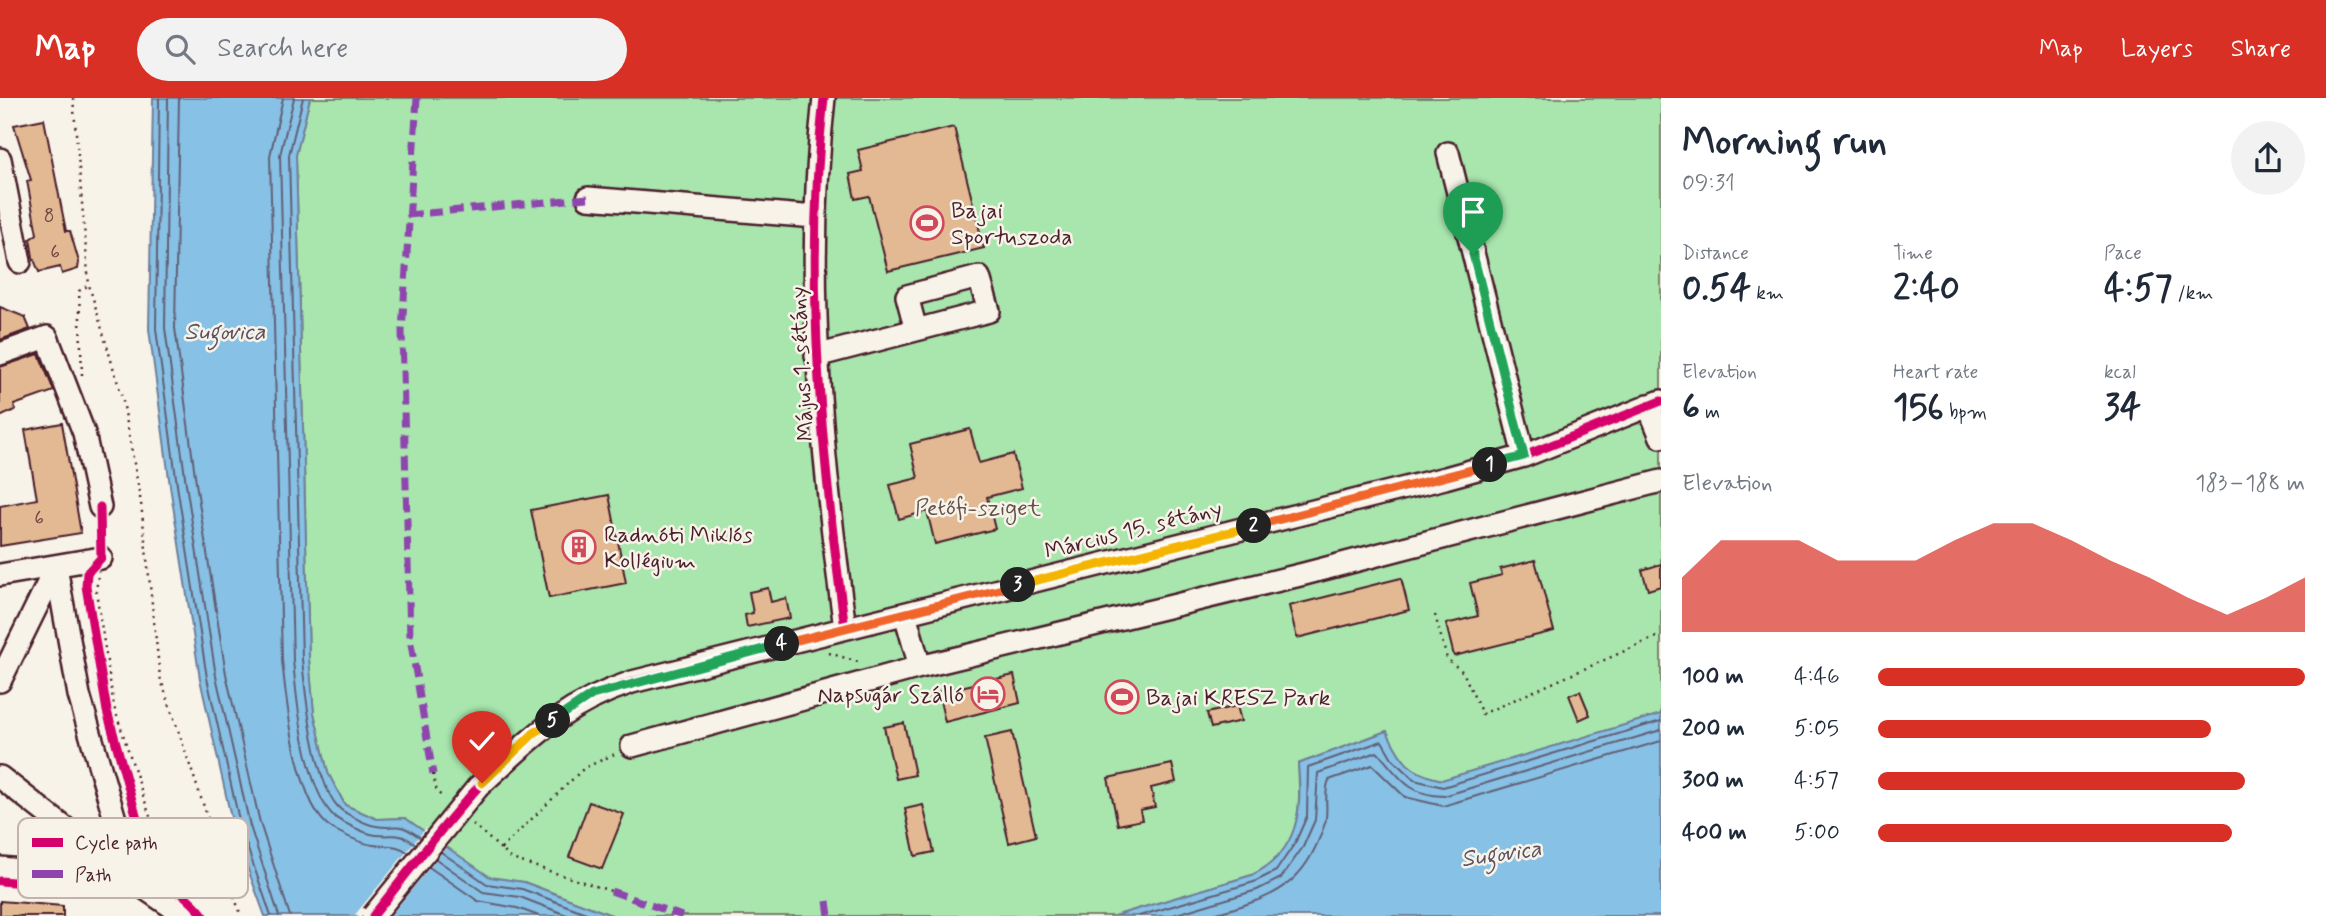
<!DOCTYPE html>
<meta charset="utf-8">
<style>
body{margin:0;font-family:Mynerve,sans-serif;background:#f2f2f3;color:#1f2937;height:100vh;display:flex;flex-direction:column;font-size:26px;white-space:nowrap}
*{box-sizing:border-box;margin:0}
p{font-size:23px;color:#747a83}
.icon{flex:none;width:38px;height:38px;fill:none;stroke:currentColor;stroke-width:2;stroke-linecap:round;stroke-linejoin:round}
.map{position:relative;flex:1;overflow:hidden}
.details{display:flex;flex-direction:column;background:#fff;width:665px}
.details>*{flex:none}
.pin{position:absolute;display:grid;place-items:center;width:60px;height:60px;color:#fff;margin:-72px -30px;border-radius:50% 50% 50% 0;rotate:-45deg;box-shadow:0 0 7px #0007}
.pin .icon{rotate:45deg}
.km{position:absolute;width:35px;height:35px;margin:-18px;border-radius:50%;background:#222;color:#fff;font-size:19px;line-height:35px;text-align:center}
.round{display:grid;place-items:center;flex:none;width:74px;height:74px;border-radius:37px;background:#f2f2f3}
.overview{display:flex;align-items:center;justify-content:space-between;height:119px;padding:0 21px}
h1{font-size:38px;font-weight:800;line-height:52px}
.figures{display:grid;grid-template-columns:repeat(3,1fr);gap:10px;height:119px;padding:7px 21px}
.figures div{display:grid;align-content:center}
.figures b{font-size:35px;font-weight:800}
.figures small{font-size:19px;font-weight:400}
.figures p{font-size:19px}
.chart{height:196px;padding:14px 21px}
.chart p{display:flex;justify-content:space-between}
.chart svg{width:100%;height:126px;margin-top:7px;fill:#d93025;opacity:.7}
ul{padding:0 21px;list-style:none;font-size:23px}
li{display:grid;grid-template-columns:112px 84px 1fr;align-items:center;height:52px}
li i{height:18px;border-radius:9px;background:#d93025}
header{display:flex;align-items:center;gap:42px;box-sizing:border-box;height:98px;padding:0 35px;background:#d93025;color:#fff}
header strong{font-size:33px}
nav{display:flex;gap:38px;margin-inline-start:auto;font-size:24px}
.search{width:490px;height:63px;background:#f2f2f3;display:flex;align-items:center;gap:18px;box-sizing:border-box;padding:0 24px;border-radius:38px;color:#747a83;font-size:26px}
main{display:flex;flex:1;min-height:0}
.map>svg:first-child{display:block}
</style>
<header>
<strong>Map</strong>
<div class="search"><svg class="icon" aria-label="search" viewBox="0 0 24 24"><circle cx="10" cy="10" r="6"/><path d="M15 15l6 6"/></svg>Search here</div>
<nav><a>Map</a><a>Layers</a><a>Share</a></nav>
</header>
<main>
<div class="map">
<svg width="1661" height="818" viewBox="0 0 1661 818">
<rect width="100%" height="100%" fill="#f7f3e8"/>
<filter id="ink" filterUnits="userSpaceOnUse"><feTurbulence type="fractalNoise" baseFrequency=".0143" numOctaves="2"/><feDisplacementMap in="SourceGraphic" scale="14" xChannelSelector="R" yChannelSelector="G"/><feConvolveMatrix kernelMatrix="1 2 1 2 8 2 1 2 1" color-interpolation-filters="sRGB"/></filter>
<g filter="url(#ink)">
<path fill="#a8e6ad" stroke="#79826c" stroke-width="2" d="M310,0H1661V616L1442,682C1409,675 1401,663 1386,633L1298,666C1301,713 1301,753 1252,777L1114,818H614L524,784L490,780L405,720L377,721L345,707L328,675L314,615L309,561L296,57Z"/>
<path fill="#87c1e6" stroke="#6f809b" stroke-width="2" d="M153,0H310L296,57L309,561L314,615L328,675L345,707L377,721L405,720L490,779L524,784L614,818H265L234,733L200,581L170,388L149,231Z
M1661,616V818H1114L1252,777C1298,755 1303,712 1298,666L1387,633C1401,663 1409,675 1442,682Z"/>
<path fill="#f7f3e8" d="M426,730L449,746L390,818H354Z"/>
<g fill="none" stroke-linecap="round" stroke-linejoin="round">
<path stroke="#626076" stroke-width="2" d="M159,0L156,231L177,387L207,580L241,731L271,818
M168,0L165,230L186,386L216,578L250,728L279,818
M179,0L175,230L196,385L226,576L260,725L290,818
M283,0L270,58L282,562C286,600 296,710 333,731C344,737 360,745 373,747C388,749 395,745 409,755
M294,0L280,57L293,562C296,597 306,706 341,723C351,728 364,736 376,737C396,739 397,733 416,746
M303,0L289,57L302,561C305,593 315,701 346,715C355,720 366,727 376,728C402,732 394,721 421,740
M441,754L487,786L522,791L594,818
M436,761L483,794L520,799L569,818
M429,769L478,803L517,810L539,818
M1139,818L1254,784L1276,773L1295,745L1307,718L1308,669L1382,643L1393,662L1414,682L1443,689L1661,623
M1170,818L1257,792L1281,780L1303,749L1315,722L1318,675L1377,654C1400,678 1406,697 1444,698L1661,632
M1207,818C1270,800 1303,793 1325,725C1329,712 1323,695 1329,682L1372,667L1405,699L1443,708L1661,643"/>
</g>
<path fill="#e3b994" stroke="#4a1f2b" stroke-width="2" d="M44,21L66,133H70L79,164L78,171L62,176L60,169L39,174L33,159L30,141L37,136L27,83L31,82L14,27Z
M954,29L984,150L888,173L869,98L855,101L850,76L863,73L858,52Z
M0,209L25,219L30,231L0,242Z
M39,256L54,293L14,307L15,312L0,319V269Z
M62,325L81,435L0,448V408L37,401L25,332Z
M970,331L979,365L1013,356L1022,390L987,399L995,431L935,446L927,413L899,421L890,387L918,380L910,346Z
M609,397L626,485L549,500L531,412Z
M1535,462L1554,533L1454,558L1446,526L1478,518L1470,485L1502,477L1500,471Z
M1661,466V488L1648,492L1642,472Z
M1401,480L1409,512L1297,540L1289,508Z
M768,490L771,504L786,500L790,520L747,529L745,517L753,515L749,494Z
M1014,577L1020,605L945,624L938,594Z
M1580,593L1590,617L1579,622L1569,597Z
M1237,608L1241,623L1211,630L1207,615Z
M904,625L915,677L896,681L884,629Z
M1012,634L1036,738L1009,745L985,640Z
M1172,666L1176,684L1151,690L1155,709L1140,712L1142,722L1118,727L1108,680Z
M589,704L624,716L602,771L569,759Z
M923,707L934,754L915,758L905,711Z
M0,803L63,808V818H0Z"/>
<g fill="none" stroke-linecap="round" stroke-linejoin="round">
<defs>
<path id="minor" d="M824,0C804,177 821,355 845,530
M1448,55L1524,358
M0,61L20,164
M588,100L815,119
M0,256L47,239L84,335L100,409
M816,258L916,232L907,198L979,179L989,213L916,232
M1648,307L1661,339
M56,469L79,597L123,749L124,776
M0,477L101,460
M905,516L920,569
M0,583L56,469
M632,648L920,569L1304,476L1661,383
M0,679L124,776L185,818
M478,689C530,641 563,607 632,584L1445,380L1524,358L1661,303
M0,770L52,775L124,776"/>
</defs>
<use href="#minor" stroke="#4a1f2b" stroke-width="26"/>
<path stroke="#4a1f2b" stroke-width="2.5" stroke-dasharray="2 5" stroke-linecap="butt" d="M73,0L89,187L123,303L141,405L160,579L241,818
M82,277L79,193L89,187
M98,479L96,493L114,609L163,758L172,770L177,788
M1435,517L1447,561L1463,574L1482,616L1661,537
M829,555L862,565
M433,676L437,694L444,700
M473,726L512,761L611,793
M501,751L584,670L615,656"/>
<use href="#minor" stroke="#f7f3e8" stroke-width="21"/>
<defs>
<path id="minor-bridge" d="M373,818L478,689"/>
</defs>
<use href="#minor-bridge" stroke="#4a1f2b" stroke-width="26" stroke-linecap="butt"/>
<use href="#minor-bridge" stroke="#f7f3e8" stroke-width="21"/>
<path stroke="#8e44ad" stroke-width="7" stroke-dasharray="14 7" stroke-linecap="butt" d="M417,0L402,233L410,540L433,676
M407,117L588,100
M611,793L682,818
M827,803L829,818"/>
<defs>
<path id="cycleway" d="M824,0C804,177 821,355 845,530
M100,409L101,460L87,475L86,488L107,613L149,763C164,785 188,796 204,818
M0,783L139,794L177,792
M373,818C437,739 498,647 591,598C603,592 618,589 632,584L1445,380L1524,358L1661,303"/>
</defs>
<use href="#cycleway" stroke="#f7f3e8" stroke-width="13"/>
<use href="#cycleway" stroke="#d6006c" stroke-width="9"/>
</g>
</g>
<g fill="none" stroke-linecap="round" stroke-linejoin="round" filter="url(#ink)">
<defs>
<path id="split-1" d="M1473,156L1524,358L1490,367"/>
<path id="split-2" d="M1254,428L1490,367"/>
<path id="split-3" d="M1018,487L1254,428"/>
<path id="split-4" d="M782,546L1018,487"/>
<path id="split-5" d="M553,623L592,597L782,546"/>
<path id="split-6" d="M482,685L534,635L553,623"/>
</defs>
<use href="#split-1" stroke="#fff" stroke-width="14"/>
<use href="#split-2" stroke="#fff" stroke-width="14"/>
<use href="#split-3" stroke="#fff" stroke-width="14"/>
<use href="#split-4" stroke="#fff" stroke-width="14"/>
<use href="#split-5" stroke="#fff" stroke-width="14"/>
<use href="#split-6" stroke="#fff" stroke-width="14"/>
<use href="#split-1" stroke="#22a559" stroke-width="9"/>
<use href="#split-2" stroke="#f0652b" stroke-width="9"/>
<use href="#split-3" stroke="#f5b400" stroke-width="9"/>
<use href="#split-4" stroke="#f0652b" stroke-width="9"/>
<use href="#split-5" stroke="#22a559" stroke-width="9"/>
<use href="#split-6" stroke="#f5b400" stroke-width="9"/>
</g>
<defs>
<symbol id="stadium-ring" viewBox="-11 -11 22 22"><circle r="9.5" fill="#f7f3e8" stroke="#d1495b" stroke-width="1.5"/><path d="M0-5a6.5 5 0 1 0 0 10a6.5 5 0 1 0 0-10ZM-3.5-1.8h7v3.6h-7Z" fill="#d1495b"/></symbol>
<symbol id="building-ring" viewBox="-11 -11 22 22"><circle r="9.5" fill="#f7f3e8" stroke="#d1495b" stroke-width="1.5"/><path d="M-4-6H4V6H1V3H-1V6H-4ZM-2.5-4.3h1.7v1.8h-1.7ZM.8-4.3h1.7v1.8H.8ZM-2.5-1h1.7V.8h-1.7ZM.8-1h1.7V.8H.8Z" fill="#d1495b"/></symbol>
<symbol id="hotel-ring" viewBox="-11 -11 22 22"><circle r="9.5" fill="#f7f3e8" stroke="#d1495b" stroke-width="1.5"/><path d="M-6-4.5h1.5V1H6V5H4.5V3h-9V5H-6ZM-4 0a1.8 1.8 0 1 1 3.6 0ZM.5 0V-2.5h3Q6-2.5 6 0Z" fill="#d1495b"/></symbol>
</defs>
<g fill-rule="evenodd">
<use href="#stadium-ring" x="908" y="106" width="38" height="38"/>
<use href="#building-ring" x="560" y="430" width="38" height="38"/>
<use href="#hotel-ring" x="969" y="577" width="38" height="38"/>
<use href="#stadium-ring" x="1103" y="580" width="38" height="38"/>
</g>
<g text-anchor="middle" stroke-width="5" stroke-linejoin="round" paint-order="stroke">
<g font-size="19" fill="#704645">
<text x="49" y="124">8</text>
<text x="55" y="160">6</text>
<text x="39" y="426">6</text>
</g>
<g font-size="23" fill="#4a1f2b" stroke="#f7f3e8" text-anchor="start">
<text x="951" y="120">Bajai<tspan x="951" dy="26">Sportuszoda</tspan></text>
<text x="604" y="444">Radnóti Miklós<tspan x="604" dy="26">Kollégium</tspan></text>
<text x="964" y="604" text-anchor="end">Napsugár Szálló</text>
<text x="1146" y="607">Bajai KRESZ Park</text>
</g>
<g font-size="23" fill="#4a1f2b" stroke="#f7f3e8">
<text transform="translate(801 266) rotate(-93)" y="8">Május 1. sétány</text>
<text transform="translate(1133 431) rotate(-14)" y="8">Március 15. sétány</text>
</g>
<g font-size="23" fill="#62514c" stroke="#f7f3e8">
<text x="978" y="417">Petőfi-sziget</text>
</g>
<g font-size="24" font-style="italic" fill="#5c5063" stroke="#f7f3e8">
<text x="225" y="241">Sugovica</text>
<text transform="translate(1501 755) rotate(-8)" y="8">Sugovica</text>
</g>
</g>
<rect x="18" y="720" width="230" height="80" rx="10" fill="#f7f3e8" stroke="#c3b3af" stroke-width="2"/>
<rect x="32" y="740" width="31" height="9" fill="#d6006c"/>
<rect x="32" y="772" width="31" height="8" fill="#8e44ad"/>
<g font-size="19" fill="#4a1f2b">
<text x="75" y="751">Cycle path</text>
<text x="75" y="783">Path</text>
</g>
</svg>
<div class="pin" style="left:1473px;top:156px;background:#1e9e55"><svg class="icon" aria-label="arrive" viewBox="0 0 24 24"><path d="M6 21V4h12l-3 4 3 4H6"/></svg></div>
<div class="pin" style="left:482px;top:685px;background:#d93025"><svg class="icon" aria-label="check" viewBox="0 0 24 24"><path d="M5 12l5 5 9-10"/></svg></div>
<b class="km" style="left:1490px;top:367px">1</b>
<b class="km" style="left:1254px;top:428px">2</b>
<b class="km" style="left:1018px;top:487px">3</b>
<b class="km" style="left:782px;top:546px">4</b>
<b class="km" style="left:553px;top:623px">5</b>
</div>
<section class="details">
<div class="overview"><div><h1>Morning run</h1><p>09:31</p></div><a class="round"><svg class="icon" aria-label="share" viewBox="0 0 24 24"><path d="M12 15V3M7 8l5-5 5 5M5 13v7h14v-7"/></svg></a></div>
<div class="figures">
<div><p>Distance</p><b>0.54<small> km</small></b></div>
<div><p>Time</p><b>2:40</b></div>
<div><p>Pace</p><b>4:57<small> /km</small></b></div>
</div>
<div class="figures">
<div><p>Elevation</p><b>6<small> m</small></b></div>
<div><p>Heart rate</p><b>156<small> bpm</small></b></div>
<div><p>kcal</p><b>34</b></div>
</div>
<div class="chart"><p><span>Elevation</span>183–188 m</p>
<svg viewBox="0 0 160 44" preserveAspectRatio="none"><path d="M0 44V25L10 12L20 12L30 12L40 19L50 19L60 19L70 12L80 6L90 6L100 12L110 19L120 25L130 32L140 38L150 32L160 25V44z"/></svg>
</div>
<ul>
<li><b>100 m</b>4:46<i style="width:100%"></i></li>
<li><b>200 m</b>5:05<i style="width:78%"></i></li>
<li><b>300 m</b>4:57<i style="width:86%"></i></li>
<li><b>400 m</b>5:00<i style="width:83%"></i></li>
</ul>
</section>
</main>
